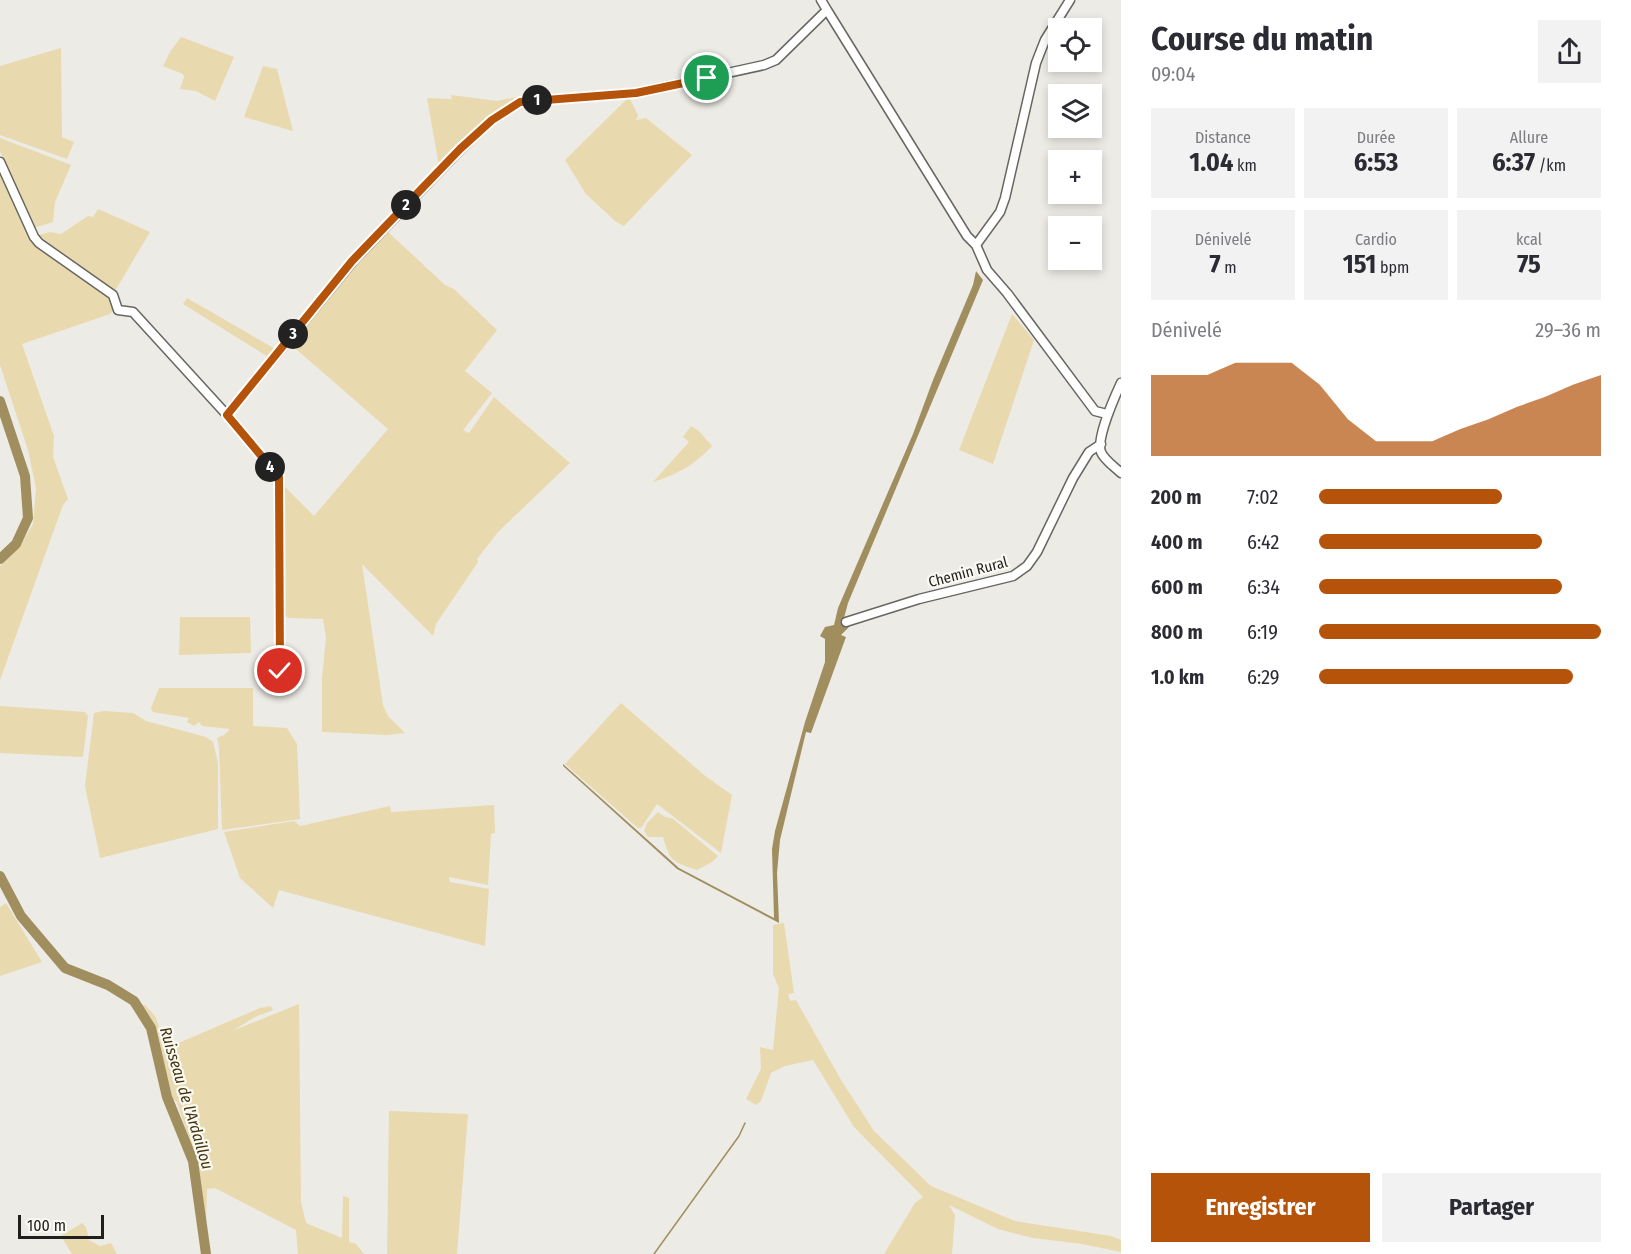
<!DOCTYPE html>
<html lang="fr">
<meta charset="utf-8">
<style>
body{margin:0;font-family:"Fira Sans Condensed",sans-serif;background:#f2f2f3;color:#2b2b33;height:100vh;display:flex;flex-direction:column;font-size:22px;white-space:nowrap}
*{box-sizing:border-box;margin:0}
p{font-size:20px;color:#7c7c81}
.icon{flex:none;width:33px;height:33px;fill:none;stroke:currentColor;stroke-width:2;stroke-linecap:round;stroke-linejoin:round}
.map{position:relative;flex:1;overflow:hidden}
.side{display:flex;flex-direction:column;background:#fff;width:510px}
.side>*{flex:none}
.fabs{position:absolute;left:1048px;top:18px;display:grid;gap:12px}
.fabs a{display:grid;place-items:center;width:54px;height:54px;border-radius:0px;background:#fff;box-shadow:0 3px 9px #0003;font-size:30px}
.scale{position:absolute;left:18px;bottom:15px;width:86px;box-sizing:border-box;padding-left:6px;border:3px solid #201f1d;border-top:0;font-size:16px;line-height:21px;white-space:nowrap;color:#201f1d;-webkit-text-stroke:4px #fbf9f3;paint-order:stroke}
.pin{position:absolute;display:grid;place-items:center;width:51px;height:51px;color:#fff;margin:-26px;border:3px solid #fff;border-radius:50%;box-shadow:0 2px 6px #0007}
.km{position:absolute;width:30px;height:30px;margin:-15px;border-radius:50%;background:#222;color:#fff;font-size:16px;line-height:30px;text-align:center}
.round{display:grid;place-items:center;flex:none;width:63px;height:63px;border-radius:0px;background:#f2f2f3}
.summary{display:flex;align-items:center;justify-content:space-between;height:102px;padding:0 30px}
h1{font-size:33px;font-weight:700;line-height:45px}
.stats{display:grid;grid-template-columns:repeat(3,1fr);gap:9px;height:102px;padding:6px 30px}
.stats div{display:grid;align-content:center;border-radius:0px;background:#f2f2f3;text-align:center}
.stats b{font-size:26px;font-weight:700}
.stats small{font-size:16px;font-weight:400}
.stats p{font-size:16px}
.chart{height:168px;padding:12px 30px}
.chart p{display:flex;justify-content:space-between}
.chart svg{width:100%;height:108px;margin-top:6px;fill:#b45309;opacity:.7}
.primary-button{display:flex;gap:12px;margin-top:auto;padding:12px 30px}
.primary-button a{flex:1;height:69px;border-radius:0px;background:#b45309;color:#fff;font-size:24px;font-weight:700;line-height:69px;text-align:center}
.primary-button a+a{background:#f2f2f3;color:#2b2b33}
ul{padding:0 30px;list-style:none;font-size:20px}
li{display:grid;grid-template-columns:96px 72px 1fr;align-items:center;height:45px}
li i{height:15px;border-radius:8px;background:#b45309}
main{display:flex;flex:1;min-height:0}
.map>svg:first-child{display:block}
</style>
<main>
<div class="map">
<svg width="1121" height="1254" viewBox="0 0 1121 1254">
<rect width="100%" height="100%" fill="#edebe5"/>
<path fill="#e9d9ae" d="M181,37L234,57L215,101L196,91L180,89L184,77L183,74L163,66L170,52Z
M61,48L62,137L74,142L67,159L0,135V66Z
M263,66L277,69L293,131L244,117Z
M451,95L497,101L526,95L487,121L439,166L427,98L452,99Z
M629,97L638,115L636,120L646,118L692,155L624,226L615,221L586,194L565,160Z
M0,138L71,165L55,202L53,222L33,228L0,151Z
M0,162L34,242L108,295L115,309L110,314L22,344L54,436L53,457L68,499L63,505L0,680V566L19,548L33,524L36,488L28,450L0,365Z
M98,209L150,232L115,291L84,272L40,240L38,235L50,232L61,234L88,216L93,217Z
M386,230L445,285L454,289L497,330L465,371L492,393L463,430L469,433L494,397L570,463L498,532L477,559L478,562L436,624L433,636L362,564L383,705L388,716L405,733L387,735L322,732V678L326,637L323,619L289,618L282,614V484L314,516L388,429L289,343Z
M187,298L277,350L270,358L183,304Z
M1012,314L1034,340L993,464L959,450Z
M691,426L699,431L712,446C694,465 678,474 653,482L689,442L683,437Z
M180,617H250L251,653L179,655Z
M159,688H253V726L287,728L297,744L300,819L222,830L219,747L217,738L224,735L230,729L202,726L199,722L194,726L187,722L189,718L153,712L151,708Z
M621,703L704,775L732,795L721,853L657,804L641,828H638L565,764Z
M0,706L85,712L88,716L83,757L0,753Z
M104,711L133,713L146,721L206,737L213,742L218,763V829L100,858L85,786L94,713Z
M494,805L495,833L491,834L488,885L449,877L450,882L489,889L485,946L279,890L273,908L240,878L224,832L294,821L300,826L390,806L391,812Z
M658,812L665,817L672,818L718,856L712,862L697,870C672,862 670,861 663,837H648L644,831L647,823Z
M6,903L42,962L0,976V907Z
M784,923L794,993L788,994L790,1001L796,1000L841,1080L874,1131L931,1186L1015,1221L1111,1236L1121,1240V1252L1082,1244L1033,1238L998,1229L949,1205L955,1215L952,1254H884L915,1203L923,1197L854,1127L813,1060L785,1066L771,1073L761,1101L756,1105L746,1099L761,1069L760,1047L773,1050L779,988L773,974V925Z
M299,1004L301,1202L306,1223L342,1238L343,1196L349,1198V1242L356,1244L364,1254H298L296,1230L215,1188L207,1189L206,1228L199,1170L177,1102L173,1099L153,1021L142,1005H145L155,1016L167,1048L260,1008L271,1006L273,1010L255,1017L232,1031Z
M389,1111L468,1114L457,1254H387Z
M82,1223L86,1227L89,1240L100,1246L111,1243L117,1254H72L61,1236Z"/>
<path fill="#a08e5f" d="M976,271L983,280L848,603L844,618L850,626L841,635L846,637L811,733L806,732L780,840L777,873L779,923L677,869L563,766V764L679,868L774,918L772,849L775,831L805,722L825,662V639L820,636L825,627L834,625L838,608L913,434L933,380L973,285Z"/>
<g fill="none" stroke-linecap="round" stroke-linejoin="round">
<path stroke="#a08e5f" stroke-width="1.5" d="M654,1254L739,1136L745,1123"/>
<path stroke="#a08e5f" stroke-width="10" d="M0,401L25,476L28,518L16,544L0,559
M0,876L21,916L65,968L108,985L134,1001L151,1028L167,1097L193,1161L206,1254"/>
<defs>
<path id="minor" d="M827,10L967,236L976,245L987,270L1007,293L1095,411L1107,414
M0,162L34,237L39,243L113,295L118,310L133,312L227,415L279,477L280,671
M976,245L1000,212L1005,198L1036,63L1045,40L1070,0
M1121,383C1115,396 1096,439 1101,452C1104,460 1115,467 1121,473
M227,415L353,261L461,149L492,120L520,102L636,93L764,65L776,60L827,10L821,0
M846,622L919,599L1013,576L1027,566L1037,552L1073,478L1089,452L1101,444"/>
</defs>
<use href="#minor" stroke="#676660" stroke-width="11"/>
<use href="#minor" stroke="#fff" stroke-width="8"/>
</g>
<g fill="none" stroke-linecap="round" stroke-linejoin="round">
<defs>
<path id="route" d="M280,671L279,477L227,415L352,261L460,149L492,120L520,102L636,93L707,78"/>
</defs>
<use href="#route" stroke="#fff" stroke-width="12"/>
<use href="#route" stroke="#b45309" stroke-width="8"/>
</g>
<g text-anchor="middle" stroke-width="4.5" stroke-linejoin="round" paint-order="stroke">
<g font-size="15" fill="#201f1d" stroke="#fbf9f3">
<text transform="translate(968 572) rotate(-15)" y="5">Chemin Rural</text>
</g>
<g font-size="16" font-style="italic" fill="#42350d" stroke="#fbf9f3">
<text transform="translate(187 1098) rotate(73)" y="6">Ruisseau de l'Ardaillou</text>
</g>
</g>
</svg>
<div class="fabs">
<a><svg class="icon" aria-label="locate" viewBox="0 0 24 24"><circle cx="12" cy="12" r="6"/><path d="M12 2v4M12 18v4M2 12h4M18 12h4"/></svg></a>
<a><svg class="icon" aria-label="layers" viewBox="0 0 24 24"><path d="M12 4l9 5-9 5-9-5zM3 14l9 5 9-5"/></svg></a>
<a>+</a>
<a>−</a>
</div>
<div class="scale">100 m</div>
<div class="pin" style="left:707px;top:78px;background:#1e9e55"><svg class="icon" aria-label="arrive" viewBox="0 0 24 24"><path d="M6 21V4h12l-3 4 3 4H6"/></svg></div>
<div class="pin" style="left:280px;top:671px;background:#d93025"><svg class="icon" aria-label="check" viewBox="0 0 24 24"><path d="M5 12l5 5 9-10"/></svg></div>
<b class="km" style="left:537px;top:100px">1</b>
<b class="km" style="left:406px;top:205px">2</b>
<b class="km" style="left:293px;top:334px">3</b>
<b class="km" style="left:270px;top:467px">4</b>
</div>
<section class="side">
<div class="summary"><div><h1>Course du matin</h1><p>09:04</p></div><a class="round"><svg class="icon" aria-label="share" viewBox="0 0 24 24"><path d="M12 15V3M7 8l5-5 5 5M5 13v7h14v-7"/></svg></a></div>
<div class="stats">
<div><p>Distance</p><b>1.04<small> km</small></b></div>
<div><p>Durée</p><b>6:53</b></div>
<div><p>Allure</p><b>6:37<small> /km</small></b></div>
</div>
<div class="stats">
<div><p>Dénivelé</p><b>7<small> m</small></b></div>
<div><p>Cardio</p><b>151<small> bpm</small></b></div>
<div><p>kcal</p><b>75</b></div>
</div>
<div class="chart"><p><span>Dénivelé</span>29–36 m</p>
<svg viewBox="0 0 160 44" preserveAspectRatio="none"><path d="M0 44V11L10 11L20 11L30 6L40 6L50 6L60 15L70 29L80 38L90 38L100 38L110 33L120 29L130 24L140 20L150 15L160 11V44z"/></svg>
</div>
<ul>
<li><b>200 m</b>7:02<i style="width:65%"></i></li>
<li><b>400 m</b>6:42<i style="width:79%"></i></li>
<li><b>600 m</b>6:34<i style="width:86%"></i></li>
<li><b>800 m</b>6:19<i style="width:100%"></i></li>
<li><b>1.0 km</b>6:29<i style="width:90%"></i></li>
</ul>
<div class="primary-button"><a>Enregistrer</a><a>Partager</a></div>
</section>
</main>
